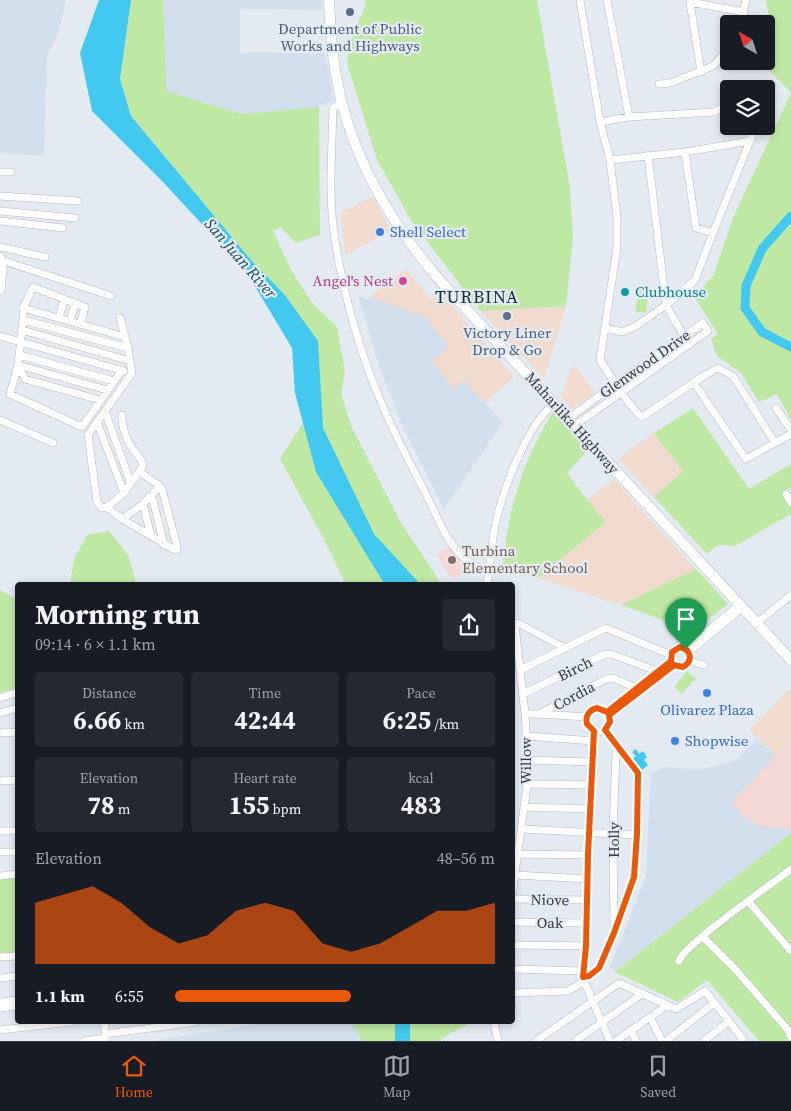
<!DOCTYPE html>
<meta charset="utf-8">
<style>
body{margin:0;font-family:"Source Serif 4",serif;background:#242831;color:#f1f3f6;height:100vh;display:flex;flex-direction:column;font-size:19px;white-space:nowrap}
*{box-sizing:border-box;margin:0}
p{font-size:16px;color:#9ea1a6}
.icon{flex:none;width:28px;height:28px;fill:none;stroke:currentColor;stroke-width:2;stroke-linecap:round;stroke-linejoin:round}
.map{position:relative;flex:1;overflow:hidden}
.drawer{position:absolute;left:15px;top:582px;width:500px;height:442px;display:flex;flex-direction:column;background:#171b24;border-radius:5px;box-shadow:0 2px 8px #0003}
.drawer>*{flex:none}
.needle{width:32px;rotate:321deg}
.buttons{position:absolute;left:720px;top:15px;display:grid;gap:10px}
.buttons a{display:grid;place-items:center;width:55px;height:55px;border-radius:5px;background:#171b24;box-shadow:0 2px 8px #0003;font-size:25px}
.pin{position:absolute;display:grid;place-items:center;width:42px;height:42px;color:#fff;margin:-51px -21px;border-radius:50% 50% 50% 0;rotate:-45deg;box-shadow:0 0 5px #0007}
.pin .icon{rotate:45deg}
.round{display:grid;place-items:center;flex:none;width:52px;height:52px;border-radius:5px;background:#242831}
.head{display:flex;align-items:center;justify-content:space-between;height:85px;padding:0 20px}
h1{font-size:28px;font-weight:700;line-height:38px}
.metrics{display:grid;grid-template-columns:repeat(3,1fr);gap:8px;height:85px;padding:5px 20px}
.metrics div{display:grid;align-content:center;border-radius:5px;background:#242831;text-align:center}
.metrics b{font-size:25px;font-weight:700}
.metrics small{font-size:14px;font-weight:400}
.metrics p{font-size:14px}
.chart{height:140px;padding:10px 20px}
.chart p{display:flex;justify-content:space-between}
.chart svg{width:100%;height:90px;margin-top:5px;fill:#ea580c;opacity:.7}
ul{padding:0 20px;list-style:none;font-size:16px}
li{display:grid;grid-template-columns:80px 60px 1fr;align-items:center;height:38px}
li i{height:12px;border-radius:6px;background:#ea580c}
.dock{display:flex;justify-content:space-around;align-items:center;height:70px;border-top:1px solid #363941;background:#171b24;font-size:14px;color:#9ea1a6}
.dock a{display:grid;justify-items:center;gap:2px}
.dock .selected{color:#ea580c}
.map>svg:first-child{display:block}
</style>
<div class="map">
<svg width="791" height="1041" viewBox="0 0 791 1041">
<rect width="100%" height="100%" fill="#e3eaf2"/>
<path fill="#f0dbce" d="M373,197L391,231L345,255L341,212Z
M406,269L431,299L441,293L514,377L485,403L464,381L453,389L431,361L448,347L391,305L372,298L368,299Z
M566,306L544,378L480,311Z
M573,364L595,393L572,409L561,396Z
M654,433L684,471L654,497L619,459L630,449Z
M614,479L633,501L696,569L621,605L538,578L606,522L587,500Z
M791,688V740L776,755L749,730Z"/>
<path fill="#d2dfec" d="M0,0H66L58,34L47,56L44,156L0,153Z
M163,0H321L322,10L240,9V53L324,52L334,101L315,108L242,114L165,91Z
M358,296L368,299L372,298L425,317L449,347L431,361L453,389L464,381L503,422L444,509L403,427L380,368Z
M756,739L776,755L733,801L742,816L759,826L791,829V833L615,972L610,967L646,876L651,773L666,767L700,770L737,760Z
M271,1022L374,1023L381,1041H152Z"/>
<path fill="#f3d8d6" d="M452,546L469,566L464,574L451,579L437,554Z
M791,740V829L759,826L742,816L732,801Z"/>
<path fill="#bfe8a5" d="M131,0H163L166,91L242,114L319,107L320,235L295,243L281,227L273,231L291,270L313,304L337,327L345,371L341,393L352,428L400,521L442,585H346L326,543L280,459L320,396L284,294L251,260L131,116L120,79Z
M364,0H537L570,188L573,237L566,306L480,311L411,220L377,160L347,63L353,33L366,5Z
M766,0H791V420L777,394L759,402L741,373L717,356L711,339L718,334L695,298L714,274L733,218L791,93L769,70L774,46Z
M639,286L649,288L646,313L635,311Z
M693,408L749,489L791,464V487L782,492L791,506V514L735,546L718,545L707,554L654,497L683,471L654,433Z
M554,410L588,450L567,473L587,500L606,522L538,578L503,566C505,549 507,530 511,513C520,474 534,443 554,410Z
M109,531L128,555L137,585H70L74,559L87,535Z
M696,569L728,604L693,631L621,605Z
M0,590L18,600L17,688L0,693Z
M687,671L696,678L682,694L674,687Z
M791,833V1041H759L707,980L678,1002L615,972Z
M17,877V952L0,953V879Z
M352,1023H470L441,1039V1041H362Z"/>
<path fill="#43c9ef" d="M99,0H131L120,79L131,116L251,260L284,294L318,341L323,428L374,534L421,585H385L316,472L295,393L292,348L247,273L163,182L92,111L80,53Z
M636,749L639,754L643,751L647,757L644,760L648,765L642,770L633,758L636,756L632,752Z
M395,1023H410V1041H395Z"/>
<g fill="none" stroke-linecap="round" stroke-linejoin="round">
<path stroke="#43c9ef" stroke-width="9" d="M791,216L762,249L746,286L745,308L762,332L791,347"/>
<defs>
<path id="minor" d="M580,0L600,122L610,160L617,217V248L600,360L621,393L639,415L642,417L702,377L718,368L733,376L775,443
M607,0L629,117
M740,24L746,0
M701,72L690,2L744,12
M659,84L670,83L713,66L729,48
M766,98L772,85
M343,103L333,108C332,152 328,197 335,240C343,291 359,350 379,397C392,430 409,461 425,492C436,514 445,540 463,557C471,565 479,568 489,572
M600,122L629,117L714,112L729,105
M685,152L696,228L713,233
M648,155L666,305L689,345
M610,160L685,152L750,141
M0,172H11
M0,196L78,201
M0,211L75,218
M0,221L63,228
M0,247L45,257
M1,260L111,296
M23,308L125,337
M59,318L64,299
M120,318L128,348L132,373L88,435L97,502L102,508L107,507L122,519
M23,320L128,348
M70,321L75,303
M80,324L85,307L33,287L23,308V320L18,365L10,394L82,427L122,370
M605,328L622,332L636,326L666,305L695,280L713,233L756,126
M22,330L130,361
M0,336L124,371
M19,355L114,381
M18,365L107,390
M17,370L23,374L25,379L100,400
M694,383L746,459L791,434
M776,408L791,430
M105,411L131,484
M122,415C121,425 127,442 133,449C137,456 142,458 143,466L124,493
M568,419L615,384L703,323L708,331L574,426
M0,420L53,443
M97,422L124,493L107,507
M140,472L160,486L162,489L176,542L177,550H175L122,519L143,504L160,486
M786,494L791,503
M150,496L153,500L164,545
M143,504L151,536
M487,585C490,566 491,546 495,527C501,494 527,424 554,404
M757,623L791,595
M692,644L740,604
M670 657a10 10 0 1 1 20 0a10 10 0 1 1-20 0Z
M689,652L743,607
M690,661L704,665
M520,670L606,628L671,655
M657,671L671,661
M523,694L605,654H611L657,671
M0,698L18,692
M586 720a12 12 0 1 1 24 0a12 12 0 1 1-24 0Z
M0,713L18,708
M525,714H539L587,717
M539,714L606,679L613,678L636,688
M609,715L674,665
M594,731L589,831L586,946L583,977L584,981L610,1041
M0,733L18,732
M527,736L594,741
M528,760L592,762
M0,781L18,780
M527,784L591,785
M524,807L590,809
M522,829L637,835
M0,831H18
M0,852H18
M518,854L588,855
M515,875L588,879
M0,876L18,874
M512,895L529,771L525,714L515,625L518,623L565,648
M512,899L587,900
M748,901L791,951
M512,922L587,923
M614,928L613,833L616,753L618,748
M703,937L736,970L788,1030L791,1037
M512,945L586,946
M0,957L18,956
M679,961C685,944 772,884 791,869
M512,969L583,971
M583,977L589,976L599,968L615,933L633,877L637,835L638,773L605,730
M0,978L18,976
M512,993L568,991L584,981
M0,1002L18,1000
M0,1008L18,1006
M512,1008L513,1013
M650,1017L662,1041
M104,1022L106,1038
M494,1022L498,1041
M0,1030L71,1022
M631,1030L636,1041
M105,1034L196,1022
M84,1041L106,1038
M536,1041L619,983L676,1009L705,991L743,1039L741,1041
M575,1041L642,994
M616,1041L666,1006
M666,1041L714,1003
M704,1041L729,1021"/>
<path id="major" d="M0,257L2,269L0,290"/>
<path id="highway" d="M329,0C330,26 332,51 336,76C350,155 391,225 443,284L791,660"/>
</defs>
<use href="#minor" stroke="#b2bac1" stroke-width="8"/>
<use href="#major" stroke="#b2bac1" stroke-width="10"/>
<use href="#highway" stroke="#b2bac1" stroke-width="11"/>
<use href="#minor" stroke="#fff" stroke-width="7"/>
<use href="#major" stroke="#fff" stroke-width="9"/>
<use href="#highway" stroke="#fff" stroke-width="10"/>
</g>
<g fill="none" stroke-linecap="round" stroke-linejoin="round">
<defs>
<path id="route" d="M680,647C692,650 693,661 683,667L674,665L609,715L610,722L605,730L638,773L637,834L634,877L614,933L599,968L589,976L583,977L586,946L588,855L594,731L587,724C585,716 589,710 597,708L607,712L671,661L672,652Z"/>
</defs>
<use href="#route" stroke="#fff" stroke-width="10"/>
<use href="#route" stroke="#ea580c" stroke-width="6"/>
</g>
<g fill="#5c6f8a" stroke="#e3eaf2" stroke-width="2">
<circle cx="350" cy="12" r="5"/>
<circle cx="507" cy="316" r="5"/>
</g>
<g fill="#3f7fe0" stroke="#e3eaf2" stroke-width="2">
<circle cx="380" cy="232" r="5"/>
<circle cx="707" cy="693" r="5"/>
<circle cx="675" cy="741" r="5"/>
</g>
<circle fill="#d1479c" stroke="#e3eaf2" stroke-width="2" cx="403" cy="281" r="5"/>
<circle fill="#0f9aa8" stroke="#e3eaf2" stroke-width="2" cx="625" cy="292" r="5"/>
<circle fill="#8d6e63" stroke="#e3eaf2" stroke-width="2" cx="452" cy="560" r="5"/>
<g text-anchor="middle" stroke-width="4.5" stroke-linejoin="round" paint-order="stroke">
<g font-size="15" fill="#4e5e75" stroke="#e3eaf2">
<text x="350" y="34">Department of Public<tspan x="350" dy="17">Works and Highways</tspan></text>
<text x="507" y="338">Victory Liner<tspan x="507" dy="17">Drop &amp; Go</tspan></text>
</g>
<g font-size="15" fill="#366cbe" stroke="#e3eaf2" text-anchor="start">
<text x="390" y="237">Shell Select</text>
<text x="707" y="715" text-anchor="middle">Olivarez Plaza</text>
<text x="685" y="746">Shopwise</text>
</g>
<g font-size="15" fill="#b23c85" stroke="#e3eaf2" text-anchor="end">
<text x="393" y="286">Angel's Nest</text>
</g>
<g font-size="15" fill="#0d838f" stroke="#e3eaf2" text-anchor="start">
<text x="635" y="297">Clubhouse</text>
</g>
<g font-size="15" fill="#383b3e" stroke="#e3eaf2">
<text transform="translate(645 364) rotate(-35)" y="5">Glenwood Drive</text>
<text transform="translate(572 423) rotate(48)" y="5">Maharlika Highway</text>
<text transform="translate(575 669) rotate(-26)" y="5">Birch</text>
<text transform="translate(574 696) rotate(-28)" y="5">Cordia</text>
<text transform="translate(526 761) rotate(-90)" y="5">Willow</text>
<text transform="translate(614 840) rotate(-90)" y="5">Holly</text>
<text transform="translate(550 900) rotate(1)" y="5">Niove</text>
<text x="550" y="928">Oak</text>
</g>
<g font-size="15" fill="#785e54" stroke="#e3eaf2" text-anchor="start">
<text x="462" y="556">Turbina<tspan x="462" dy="17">Elementary School</tspan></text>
</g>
<g font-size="16" font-style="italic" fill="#154d5d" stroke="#e3eaf2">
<text transform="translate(241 258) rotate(49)" y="6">San Juan River</text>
</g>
<g font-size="18" letter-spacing="1" fill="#13313b" stroke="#e3eaf2">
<text x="477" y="303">TURBINA</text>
</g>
</g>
</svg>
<div class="buttons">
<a><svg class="needle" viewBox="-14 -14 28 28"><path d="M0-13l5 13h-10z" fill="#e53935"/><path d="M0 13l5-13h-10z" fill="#9ea1a6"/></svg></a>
<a><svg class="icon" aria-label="layers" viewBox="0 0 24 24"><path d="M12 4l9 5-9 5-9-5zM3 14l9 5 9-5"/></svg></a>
</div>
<div class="pin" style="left:686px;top:649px;background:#1e9e55"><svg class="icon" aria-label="arrive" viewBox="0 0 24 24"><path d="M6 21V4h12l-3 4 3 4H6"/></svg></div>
<section class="drawer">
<div class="head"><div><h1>Morning run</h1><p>09:14 · 6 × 1.1 km</p></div><a class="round"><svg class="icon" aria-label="share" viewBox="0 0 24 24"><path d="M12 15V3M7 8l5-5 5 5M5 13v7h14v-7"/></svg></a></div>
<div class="metrics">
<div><p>Distance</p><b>6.66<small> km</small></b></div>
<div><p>Time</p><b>42:44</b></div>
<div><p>Pace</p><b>6:25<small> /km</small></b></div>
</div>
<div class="metrics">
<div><p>Elevation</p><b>78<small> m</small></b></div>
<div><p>Heart rate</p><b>155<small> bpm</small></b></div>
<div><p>kcal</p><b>483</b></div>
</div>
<div class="chart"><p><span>Elevation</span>48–56 m</p>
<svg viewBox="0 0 160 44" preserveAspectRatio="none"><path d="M0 44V14L10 10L20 6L30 14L40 26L50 34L60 30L70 18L80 14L90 18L100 34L110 38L120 34L130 26L140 18L150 18L160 14V44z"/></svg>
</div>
<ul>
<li><b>1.1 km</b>6:55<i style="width:55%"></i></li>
</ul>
</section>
</div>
<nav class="dock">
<a class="selected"><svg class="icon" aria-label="home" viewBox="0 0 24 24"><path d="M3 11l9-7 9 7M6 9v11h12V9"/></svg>Home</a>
<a><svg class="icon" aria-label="map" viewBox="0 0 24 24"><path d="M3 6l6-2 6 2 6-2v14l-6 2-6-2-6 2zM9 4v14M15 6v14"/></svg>Map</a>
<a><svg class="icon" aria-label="saved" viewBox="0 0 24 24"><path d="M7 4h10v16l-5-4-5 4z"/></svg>Saved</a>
</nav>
